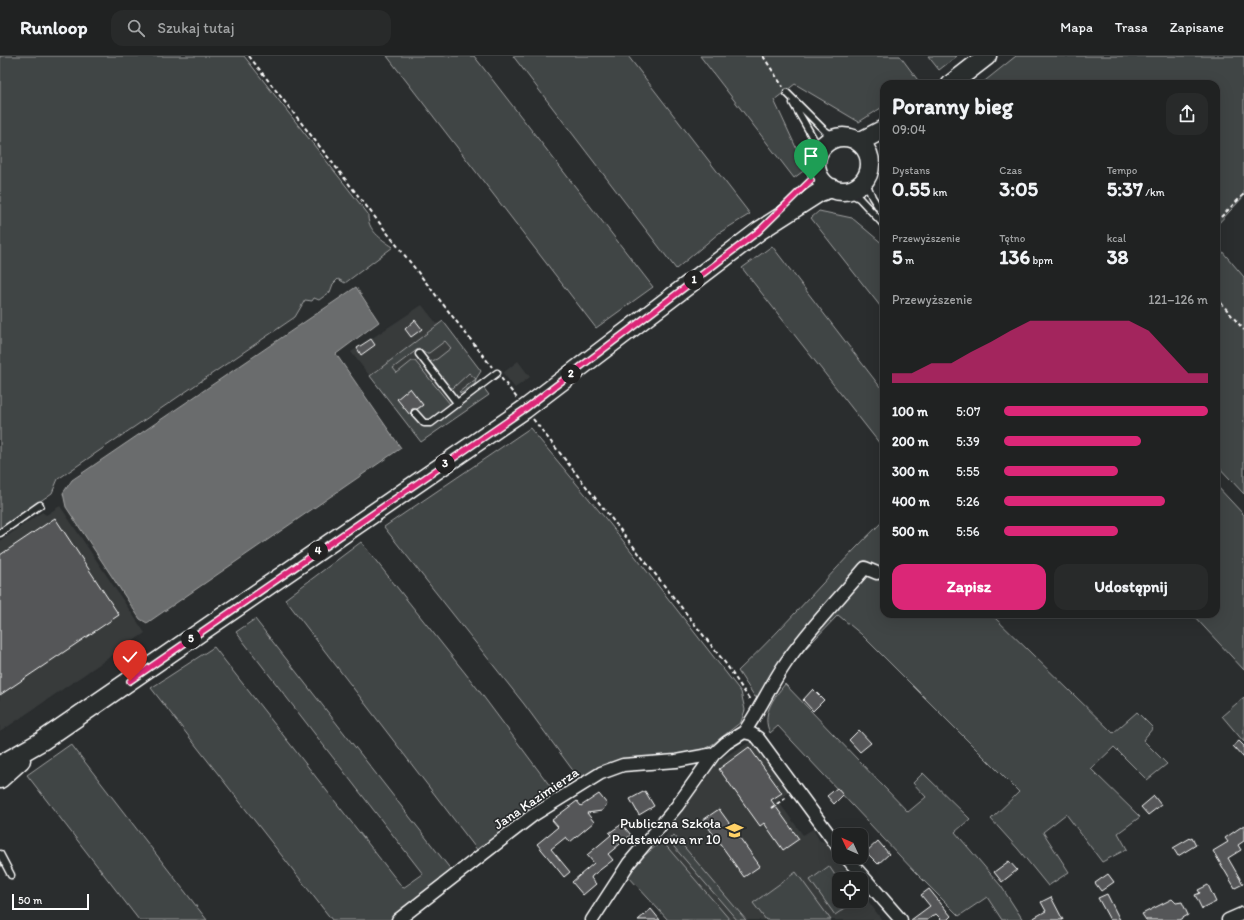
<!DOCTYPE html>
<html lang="pl">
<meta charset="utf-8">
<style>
body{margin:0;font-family:Itim,sans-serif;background:#282a2a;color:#f1f3f6;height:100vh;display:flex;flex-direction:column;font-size:15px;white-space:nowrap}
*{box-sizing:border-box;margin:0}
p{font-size:13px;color:#a2a4a5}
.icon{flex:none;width:22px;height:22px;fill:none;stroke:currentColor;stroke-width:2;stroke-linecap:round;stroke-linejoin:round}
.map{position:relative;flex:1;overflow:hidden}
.drawer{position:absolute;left:880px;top:24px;width:340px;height:538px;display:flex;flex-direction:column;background:#202222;border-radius:12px;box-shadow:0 4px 16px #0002,0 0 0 1px #3d3f40}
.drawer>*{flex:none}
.needle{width:26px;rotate:314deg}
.fabs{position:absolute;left:832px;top:772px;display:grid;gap:8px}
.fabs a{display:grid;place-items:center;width:36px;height:36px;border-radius:8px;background:#202222;box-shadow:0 4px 16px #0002,0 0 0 1px #3d3f40;font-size:20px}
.scale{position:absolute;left:12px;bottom:10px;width:77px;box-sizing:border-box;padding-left:4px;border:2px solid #fff;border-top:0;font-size:11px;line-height:14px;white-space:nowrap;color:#fff;-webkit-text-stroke:3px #2a2d2e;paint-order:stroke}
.pin{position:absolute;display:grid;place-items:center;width:34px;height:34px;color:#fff;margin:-41px -17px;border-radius:50% 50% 50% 0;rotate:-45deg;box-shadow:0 0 4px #0007}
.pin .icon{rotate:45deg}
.km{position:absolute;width:20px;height:20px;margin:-10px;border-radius:50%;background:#222;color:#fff;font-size:11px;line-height:20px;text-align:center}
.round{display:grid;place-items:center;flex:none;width:42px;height:42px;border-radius:12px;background:#282a2a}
.head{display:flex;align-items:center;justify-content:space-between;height:68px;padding:0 12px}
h1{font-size:22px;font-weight:700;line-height:30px}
.metrics{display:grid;grid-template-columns:repeat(3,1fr);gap:6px;height:68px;padding:4px 12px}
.metrics div{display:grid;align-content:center}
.metrics b{font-size:20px;font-weight:700}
.metrics small{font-size:11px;font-weight:400}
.metrics p{font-size:11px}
.chart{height:112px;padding:8px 12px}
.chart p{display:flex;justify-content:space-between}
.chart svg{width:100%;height:72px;margin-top:4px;fill:#db2777;opacity:.7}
.primary-button{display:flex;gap:8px;margin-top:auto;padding:8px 12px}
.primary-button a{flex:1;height:46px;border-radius:12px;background:#db2777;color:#fff;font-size:16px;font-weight:700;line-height:46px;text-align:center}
.primary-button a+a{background:#282a2a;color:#f1f3f6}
ul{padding:0 12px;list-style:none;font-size:13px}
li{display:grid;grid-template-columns:64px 48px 1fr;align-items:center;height:30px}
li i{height:10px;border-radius:5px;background:#db2777}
header{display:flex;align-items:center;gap:24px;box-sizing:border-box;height:56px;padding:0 20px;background:#202222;border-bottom:1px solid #3d3f40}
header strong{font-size:19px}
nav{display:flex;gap:22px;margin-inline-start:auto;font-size:14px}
.search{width:280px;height:36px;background:#282a2a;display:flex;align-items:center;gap:10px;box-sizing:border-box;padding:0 14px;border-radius:12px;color:#a2a4a5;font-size:15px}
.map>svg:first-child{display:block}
</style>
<header>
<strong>Runloop</strong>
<div class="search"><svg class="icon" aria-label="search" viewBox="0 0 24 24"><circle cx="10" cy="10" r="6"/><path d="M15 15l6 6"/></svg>Szukaj tutaj</div>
<nav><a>Mapa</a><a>Trasa</a><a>Zapisane</a></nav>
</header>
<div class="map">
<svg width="1244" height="864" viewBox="0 0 1244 864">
<rect width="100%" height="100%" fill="#2a2d2e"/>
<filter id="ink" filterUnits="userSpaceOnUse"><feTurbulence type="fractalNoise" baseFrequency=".025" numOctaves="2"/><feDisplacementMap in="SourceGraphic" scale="8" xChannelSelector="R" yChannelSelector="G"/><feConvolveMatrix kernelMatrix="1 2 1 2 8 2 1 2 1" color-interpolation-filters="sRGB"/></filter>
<g filter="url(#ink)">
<path fill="#373a3b" d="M422,249L437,268L443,265L481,315L476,323L489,339L421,386L351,296Z
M518,305L530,321L515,332L503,317Z
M60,450L145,577L0,676V485L42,456L46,459Z
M750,686L753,687L789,736L778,745L803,779L813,773L820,785L826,786L852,823H839V845H861V835L882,864H730L662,785L715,706Z"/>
<path fill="#414445" stroke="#a0a2a2" d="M0,0H244L368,158C367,174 381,183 393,191L345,227L338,223L333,228L330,236L319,244L314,242L312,245L305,244L295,261L58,423L52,437L0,473Z
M387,0H474L653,231L596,272Z
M513,0H628L750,158L719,177L676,213Z
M700,0H900L920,27L884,28V50L859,66L795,28L774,44L806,113L794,122Z
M928,0H957L939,14Z
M1016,0H1244V140L1216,170V28H981Z
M819,155L852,162L884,189V255L811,162Z
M1216,188L1244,221V438L1216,408Z
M772,190L884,336V393L742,212Z
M443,265L481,315L476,323L475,328L462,337L459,336L476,323L469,317L453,332H449L429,306L437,303L451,292L445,285L429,297H425L418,293L393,312L397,317L412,305H415L450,348L449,350L429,365L425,364L416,355L423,349L410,333L398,343L410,359L412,358C417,365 421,371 431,369L483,331L489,339L421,386L370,320Z
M530,372L610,468L741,636L745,654L741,666L713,688L695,698L580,724L524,648L384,471Z
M1216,429L1244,459V614L1192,558H1216V474L1217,472Z
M884,464V558H991L1113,677L1137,656L1153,672L1143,684L1167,708L1147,724L1114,691L1091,713L1140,761L1118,777L1127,793L1102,806L1066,758L1043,776L1069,816L1048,830L1018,793L991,763L1019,736L861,578L838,559L759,641H755L738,615C789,567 833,513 884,464Z
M361,486L477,632L556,738L478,795L285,543Z
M255,563L452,815L392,864H332L151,632L214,591L403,832L423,818L236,576Z
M785,628L908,756L926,741L913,727L923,717L970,763L955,776L1001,830L1023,864H1002L987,841L959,860L914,815L778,670L770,677C761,658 773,643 785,628Z
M1244,641V686L1222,660Z
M71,688L207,864H139L27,719Z
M674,779L746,864H737L668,784Z
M662,785L730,864H668L628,820L639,804Z
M829,810L839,825V845L854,846L835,859L810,824Z
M796,816L831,864H766L753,847Z"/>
<path fill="#6a6c6d" stroke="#a6a7a7" d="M356,231L379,266L336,298L401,392L147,567L140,563L66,451L63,437L72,424Z"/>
<path fill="#555758" stroke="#fff" d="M415,264L422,273L411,281L405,273Z
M371,283L375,289L361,299L357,292Z
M410,332L423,349L417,353H412L410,359L397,343Z
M55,462L119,559L0,639V499Z
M813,633L824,644L813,655L803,644Z
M859,674L871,687L860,696L849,684Z
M1239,685L1244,690V702L1233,690Z
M749,691L782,737L771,744L799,783L783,794L764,767L760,770L719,713Z
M837,732L843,739L834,748L827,740Z
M645,735L654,750L639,759L630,743Z
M599,738L607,748L602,755L587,757L594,766L570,786L566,781L551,793L570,816L564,821L537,788L558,771L552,764L577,745L581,750Z
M1154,740L1161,749L1148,759L1141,751Z
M719,753L760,810L744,821L703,764Z
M622,768L631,779L608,798L613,804L592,820L591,822L596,828L583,839L572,826L594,807L587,799L611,779L609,777Z
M1244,769V785L1238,789L1241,794L1228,802L1243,828L1235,832L1213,795L1228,786L1225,782Z
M1192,781L1196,789L1178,800L1173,792Z
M878,785L889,798L878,808L866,796Z
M1009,805L1017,814L1002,826L994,816Z
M1108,818L1114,826L1101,835L1095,827Z
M1208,829L1216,846L1202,853L1195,839L1200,837L1198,834Z
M929,833L951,860L947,864H942L936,858L927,864H911L930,850L921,839Z
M1107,838L1120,864H1110L1098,842Z
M1051,841L1063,864H1030L1046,855L1041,846Z
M1172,843L1176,847L1182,846L1188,859L1179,864H1146L1142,858Z
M651,853L660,864H638Z"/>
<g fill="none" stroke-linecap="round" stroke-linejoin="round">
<defs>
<path id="lane" d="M787,37L824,74L835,82
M793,47L820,94
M865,124L872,141L884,160
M846,135L859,142L884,169
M419,298L458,348
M415,357L424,367H431L497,317
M0,477L40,449
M0,798L11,819"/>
<path id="street" d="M744,676C759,655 770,630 785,608C808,574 838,544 865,512L877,517
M744,676L752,678L758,682L839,792
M846,801L901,864
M398,864L532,760L601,717L623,709L676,705L714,698
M592,864L629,807L677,750L714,698L726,687L744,676
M1228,864L1244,857"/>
<path id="primary" d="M951,28L987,0
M816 108a27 27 0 1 1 54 0a27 27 0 1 1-54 0Z
M859,86L884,73
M0,709L42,685L525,353L759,175L820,136L832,132
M0,723L21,704"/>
</defs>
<use href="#lane" stroke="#fff" stroke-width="9"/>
<use href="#street" stroke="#fff" stroke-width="15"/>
<use href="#primary" stroke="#fff" stroke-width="21"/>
<path stroke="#fff" stroke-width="2" stroke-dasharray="4 3" stroke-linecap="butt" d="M249,0L492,311
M763,0L783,31
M1216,166L1244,138
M1216,241L1244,274
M501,322L517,342
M533,363L726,608L750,644
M771,752L787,741"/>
<use href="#lane" stroke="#2a2d2e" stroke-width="6"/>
<use href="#street" stroke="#2a2d2e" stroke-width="12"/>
<use href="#primary" stroke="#2a2d2e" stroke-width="18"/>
</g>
</g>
<g fill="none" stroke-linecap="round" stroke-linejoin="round" filter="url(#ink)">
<defs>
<path id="route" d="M130,625L525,353L759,175L811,124"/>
</defs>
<use href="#route" stroke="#fff" stroke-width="8"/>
<use href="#route" stroke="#db2777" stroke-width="5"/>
</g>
<defs>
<symbol id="school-bare" viewBox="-9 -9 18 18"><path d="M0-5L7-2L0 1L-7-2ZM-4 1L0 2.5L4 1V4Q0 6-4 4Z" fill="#ffd166" stroke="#2a2d2e" stroke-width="2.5" paint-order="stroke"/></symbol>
</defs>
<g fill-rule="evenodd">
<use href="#school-bare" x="722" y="762" width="25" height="25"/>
</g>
<g text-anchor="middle" stroke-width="3.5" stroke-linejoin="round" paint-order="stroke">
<g font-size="14" fill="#fff" stroke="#2a2d2e">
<text transform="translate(536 742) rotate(-34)" y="5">Jana Kazimierza</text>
</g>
<g font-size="14" fill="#fff" stroke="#2a2d2e" text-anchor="end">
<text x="721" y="772">Publiczna Szkoła<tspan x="721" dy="16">Podstawowa nr 10</tspan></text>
</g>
</g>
</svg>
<div class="fabs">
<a><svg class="needle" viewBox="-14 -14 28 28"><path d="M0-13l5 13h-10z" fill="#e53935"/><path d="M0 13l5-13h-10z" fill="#a2a4a5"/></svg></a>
<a><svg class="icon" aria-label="locate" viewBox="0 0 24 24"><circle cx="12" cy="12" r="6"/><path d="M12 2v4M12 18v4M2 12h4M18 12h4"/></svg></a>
</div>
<div class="scale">50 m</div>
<div class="pin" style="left:811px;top:124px;background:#1e9e55"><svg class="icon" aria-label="arrive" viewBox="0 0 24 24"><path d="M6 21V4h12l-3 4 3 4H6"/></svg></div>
<div class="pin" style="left:130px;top:625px;background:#d93025"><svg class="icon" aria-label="check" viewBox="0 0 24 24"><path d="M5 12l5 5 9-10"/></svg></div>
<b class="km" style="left:694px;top:224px">1</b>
<b class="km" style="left:571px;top:318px">2</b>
<b class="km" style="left:445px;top:408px">3</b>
<b class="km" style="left:318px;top:495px">4</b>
<b class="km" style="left:191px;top:583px">5</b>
<section class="drawer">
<div class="head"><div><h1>Poranny bieg</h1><p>09:04</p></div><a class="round"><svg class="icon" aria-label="share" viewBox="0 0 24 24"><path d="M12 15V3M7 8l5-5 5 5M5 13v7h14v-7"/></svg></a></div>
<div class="metrics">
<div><p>Dystans</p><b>0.55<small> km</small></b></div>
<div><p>Czas</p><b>3:05</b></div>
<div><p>Tempo</p><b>5:37<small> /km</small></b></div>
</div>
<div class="metrics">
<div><p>Przewyższenie</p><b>5<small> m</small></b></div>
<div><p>Tętno</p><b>136<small> bpm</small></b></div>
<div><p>kcal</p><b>38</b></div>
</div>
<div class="chart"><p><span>Przewyższenie</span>121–126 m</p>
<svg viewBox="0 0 160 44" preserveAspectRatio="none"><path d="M0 44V38L10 38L20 32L30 32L40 25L50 19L60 12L70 6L80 6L90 6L100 6L110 6L120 6L130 12L140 25L150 38L160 38V44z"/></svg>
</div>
<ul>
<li><b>100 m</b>5:07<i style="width:100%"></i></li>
<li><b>200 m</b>5:39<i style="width:67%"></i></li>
<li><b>300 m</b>5:55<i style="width:56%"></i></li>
<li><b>400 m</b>5:26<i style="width:79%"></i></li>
<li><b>500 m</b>5:56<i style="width:56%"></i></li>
</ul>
<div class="primary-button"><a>Zapisz</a><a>Udostępnij</a></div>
</section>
</div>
